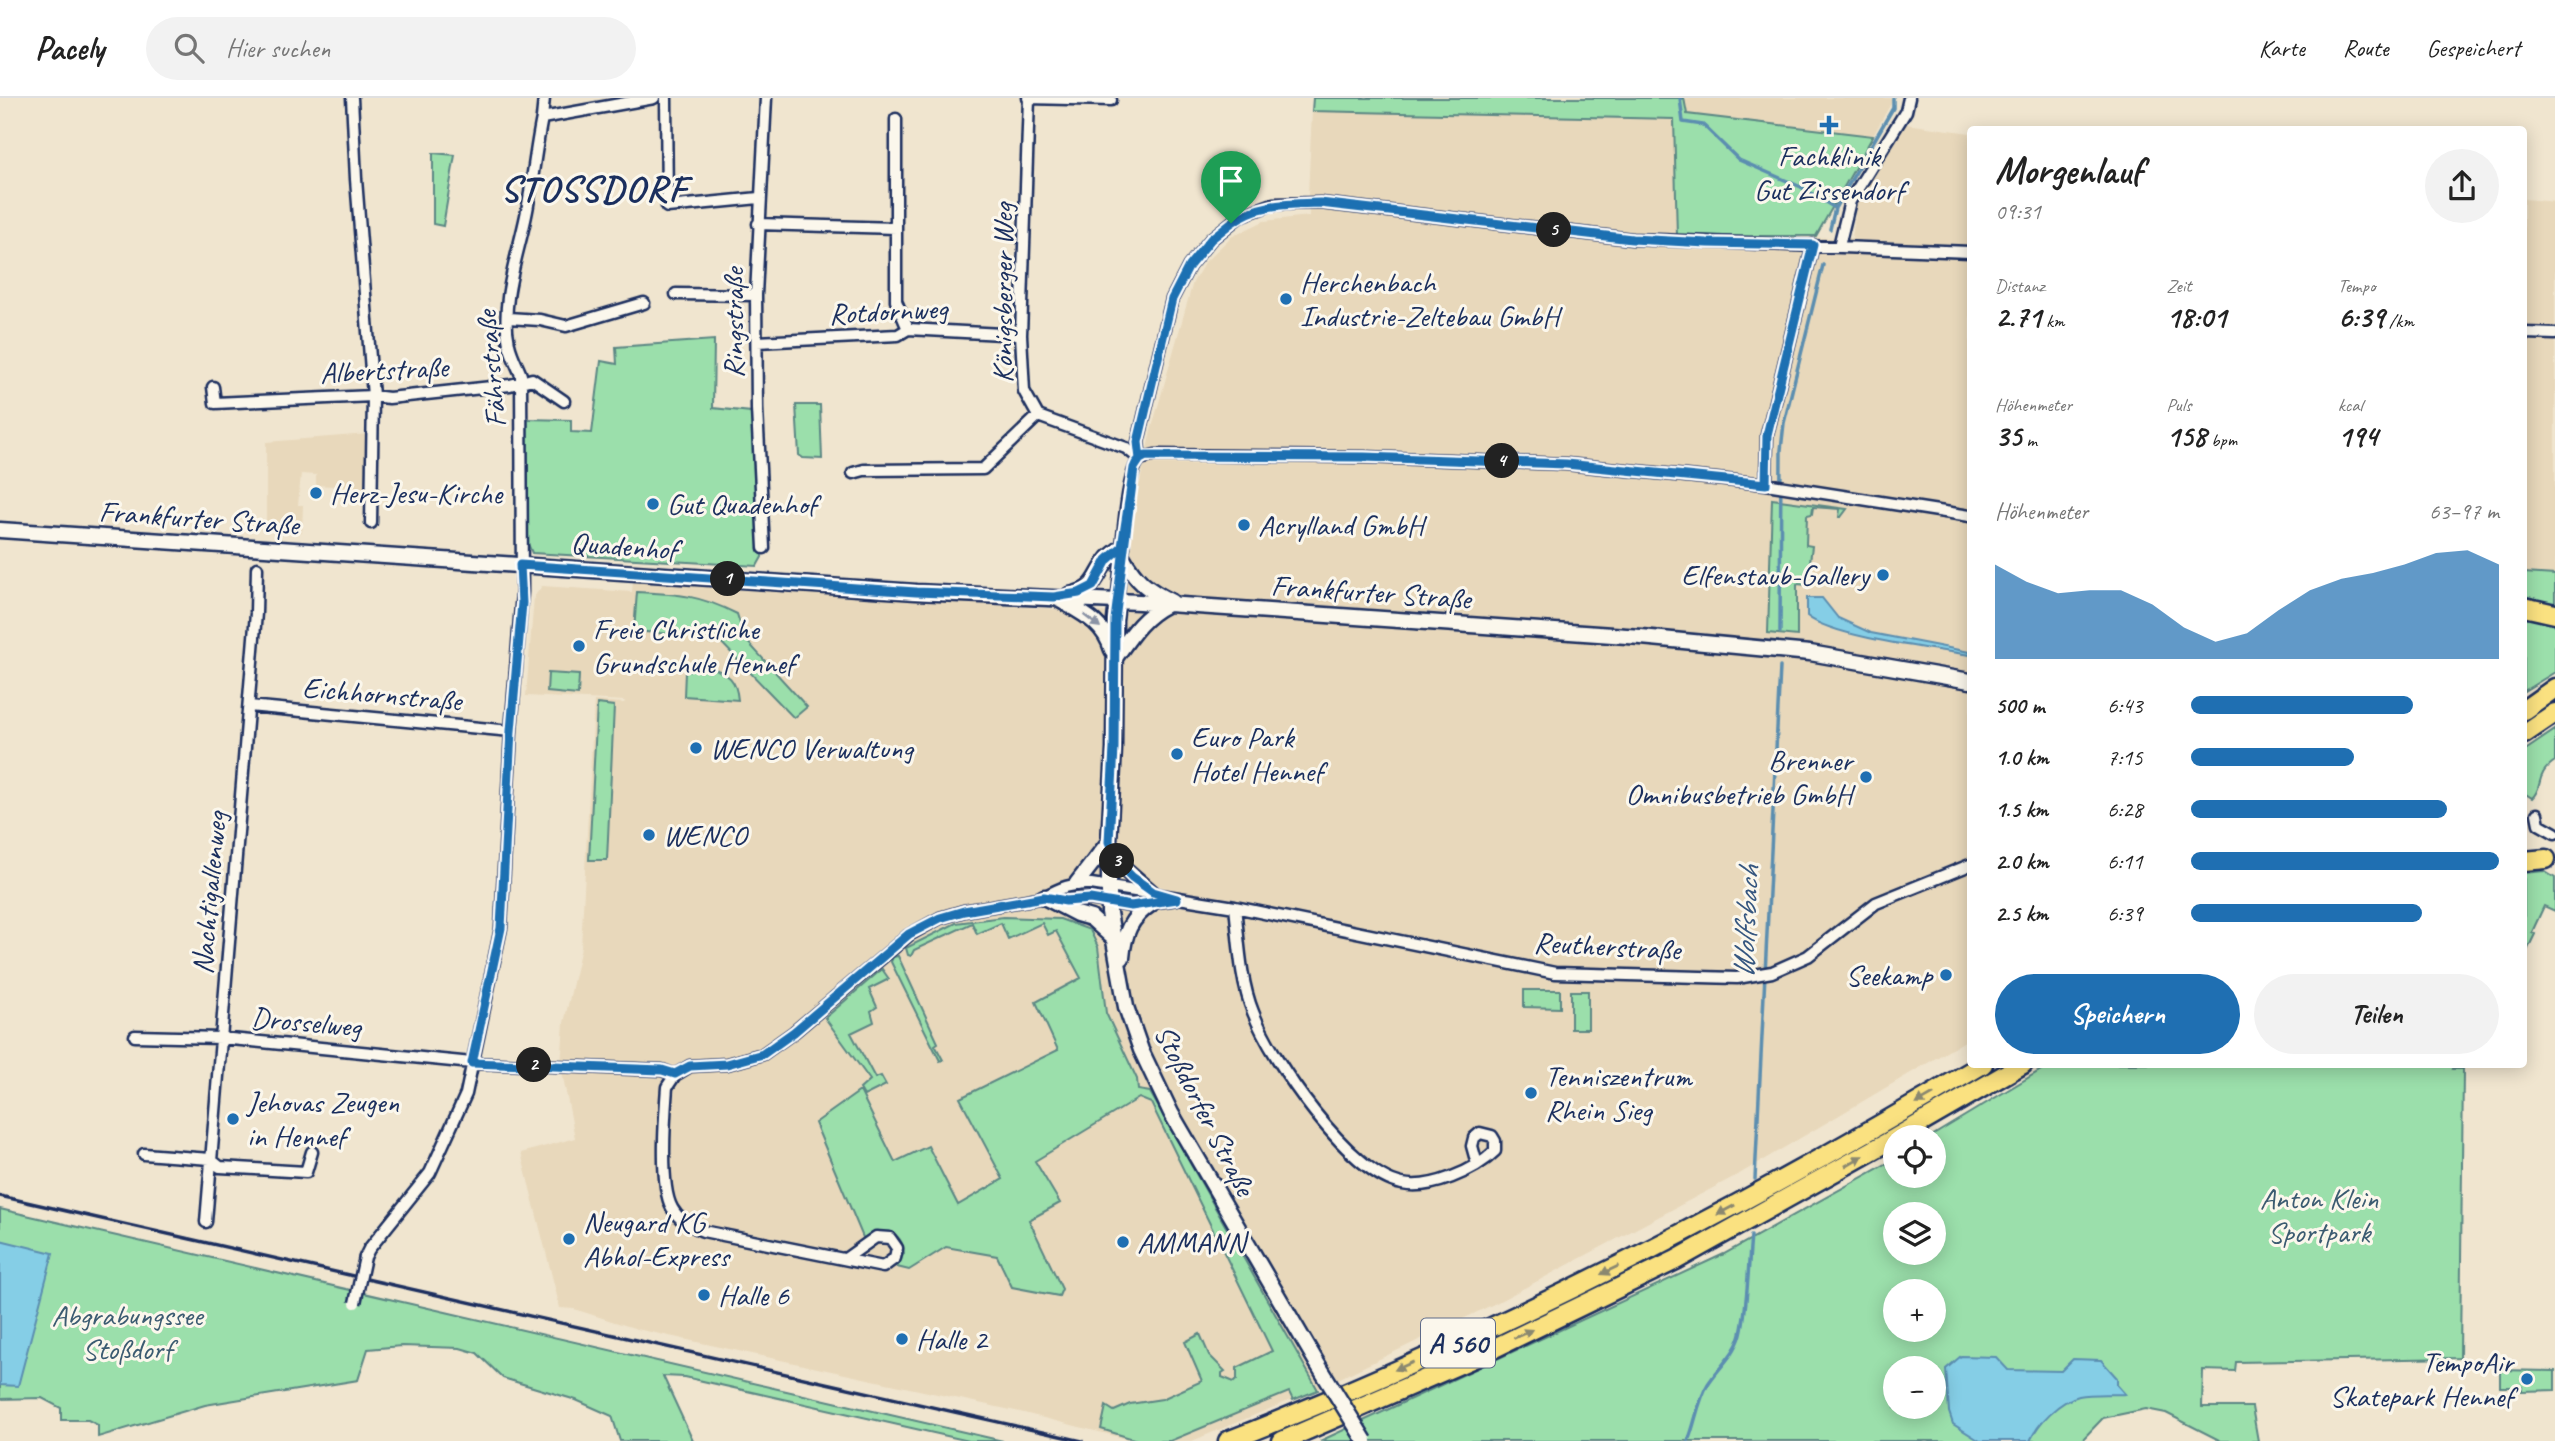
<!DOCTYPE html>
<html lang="de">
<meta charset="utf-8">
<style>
body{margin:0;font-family:Caveat,sans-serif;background:#f2f2f2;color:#222;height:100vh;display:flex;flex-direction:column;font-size:26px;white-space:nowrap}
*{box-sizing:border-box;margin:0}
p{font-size:23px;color:#767676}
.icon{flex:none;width:38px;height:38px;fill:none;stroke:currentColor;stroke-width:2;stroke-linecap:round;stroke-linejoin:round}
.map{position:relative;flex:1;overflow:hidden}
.details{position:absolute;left:1967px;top:28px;width:560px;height:942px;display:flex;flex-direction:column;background:#fff;border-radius:7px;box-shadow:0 4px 18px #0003}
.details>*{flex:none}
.tools{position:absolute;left:1883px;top:1027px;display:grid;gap:14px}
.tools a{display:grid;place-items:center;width:63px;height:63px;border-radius:50%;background:#fff;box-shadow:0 4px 18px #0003;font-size:35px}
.pin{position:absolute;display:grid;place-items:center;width:60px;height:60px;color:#fff;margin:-72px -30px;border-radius:50% 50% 50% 0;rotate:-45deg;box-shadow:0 0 7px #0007}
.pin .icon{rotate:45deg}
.km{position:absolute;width:35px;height:35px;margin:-18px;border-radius:50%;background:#222;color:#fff;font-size:19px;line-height:35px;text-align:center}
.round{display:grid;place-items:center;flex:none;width:74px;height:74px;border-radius:37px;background:#f2f2f2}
.summary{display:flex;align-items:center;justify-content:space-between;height:119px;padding:0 28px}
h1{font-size:38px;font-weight:800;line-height:52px}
.figures{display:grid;grid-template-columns:repeat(3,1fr);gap:10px;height:119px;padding:7px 28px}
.figures div{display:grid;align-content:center}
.figures b{font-size:30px;font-weight:800}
.figures small{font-size:19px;font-weight:400}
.figures p{font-size:19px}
.chart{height:196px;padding:14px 28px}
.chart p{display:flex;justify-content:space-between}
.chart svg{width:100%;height:126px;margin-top:7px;fill:#1f6fb2;opacity:.7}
.button{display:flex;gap:14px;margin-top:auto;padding:14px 28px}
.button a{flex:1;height:80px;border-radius:42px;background:#1f6fb2;color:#fff;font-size:28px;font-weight:800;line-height:80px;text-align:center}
.button a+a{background:#f2f2f2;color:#222}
ul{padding:0 28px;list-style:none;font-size:23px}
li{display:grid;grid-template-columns:112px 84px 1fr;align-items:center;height:52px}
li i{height:18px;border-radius:9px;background:#1f6fb2}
header{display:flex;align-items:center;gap:42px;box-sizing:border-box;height:98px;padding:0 35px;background:#fff;border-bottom:2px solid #e0e0e0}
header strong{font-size:33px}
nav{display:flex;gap:38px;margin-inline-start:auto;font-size:24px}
.search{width:490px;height:63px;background:#f2f2f2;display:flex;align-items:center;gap:18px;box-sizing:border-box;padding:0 24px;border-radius:38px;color:#767676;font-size:26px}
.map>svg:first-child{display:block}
</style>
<header>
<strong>Pacely</strong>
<div class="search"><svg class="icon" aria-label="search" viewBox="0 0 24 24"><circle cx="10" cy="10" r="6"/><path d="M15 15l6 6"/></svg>Hier suchen</div>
<nav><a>Karte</a><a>Route</a><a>Gespeichert</a></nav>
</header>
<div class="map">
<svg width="2555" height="1343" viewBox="0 0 2555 1343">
<rect width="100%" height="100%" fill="#f0e5cf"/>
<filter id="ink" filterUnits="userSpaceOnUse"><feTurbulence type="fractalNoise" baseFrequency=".0143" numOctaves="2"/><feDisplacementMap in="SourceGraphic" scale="14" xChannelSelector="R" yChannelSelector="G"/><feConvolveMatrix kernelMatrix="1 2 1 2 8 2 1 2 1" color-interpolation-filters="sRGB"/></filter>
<g filter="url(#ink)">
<path fill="#e8d8bb" d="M1684,0H1894L1873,38L1686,16Z
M1312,13L1675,21L1677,138L1852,140L1857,102L1906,26L1970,35V940L1741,1075L1496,1205L1315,1292L1192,1343H1135L1020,1314L637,1231L574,1211L560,1210L521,1055L575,1040L561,969L564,925L581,849L594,603L624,605L625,603L526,598L534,499L542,488L632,494L633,483L1111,515L1151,333L1193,184L1205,164L1231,139L1264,123L1309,118L1308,97Z
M2524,101L2555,104V477L2524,475Z
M368,336L367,390L316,387V377L301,376L298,407H303L302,434L266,431V344Z"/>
<path fill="#9bdfab" stroke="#5b8784" stroke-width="2" fill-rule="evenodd" d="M1313,0H1684L1687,16L1873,38L1816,138H1677L1674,21L1312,13Z
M433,55L455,57L443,128L433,126Z
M714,242L713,310L751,314L762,459L757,468L532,455L528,446L526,321L571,322V334L592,335L601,263L617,266L616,249Z
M796,307H820L822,361L803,360L799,357Z
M1772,401L1847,411L1841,419H1839L1840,411L1813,409L1812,416L1807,417L1806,447L1812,448L1807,487L1797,486V538L1768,535Z
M2524,475L2555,477V574L2524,593Z
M637,494C679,496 700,497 737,516L745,541L807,609L794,620L717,540L634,533Z
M707,567C726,576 736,578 738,602L684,598L685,574Z
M548,575L579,577L578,597L547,594Z
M597,606L614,608L607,762H589Z
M2555,632V663C2534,677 2544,689 2532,700L2524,695V653Z
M2544,773L2555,780V813L2544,808L2532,834L2535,836L2524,859V775Z
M1003,819L1060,821L1090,832L1098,849L1106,915L1137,981L1138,992L1150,994L1318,1292L1293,1302L1289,1294L1170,1343H1140L1101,1331L1106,1308L1114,1313L1130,1306L1162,1301L1202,1283L1185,1244L1200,1236L1209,1257L1225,1273L1222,1275V1279L1234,1284L1237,1281V1270L1272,1253L1151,1005L1139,1000L1035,1063L1060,1105L1029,1122L1062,1191L1059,1198L1012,1189L997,1158L946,1149L909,1172L897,1169L904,1155C902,1131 881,1129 864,1142L815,1025L860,993L895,1064L928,1048L958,1107L1003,1081L960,1000L1058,952L1036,904L1081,880L1056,833L1048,837L1042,825L1008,841L1001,825L977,836L972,825L914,852L911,858L908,857L906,850L956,825Z
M898,858L938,945L935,947L943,962L940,963L891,864L893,859Z
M882,871L889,881L869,891L877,909L871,913L874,924L851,935L875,980L881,978L886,987L864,998L860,991L870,982L825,920Z
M1524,892H1560V910L1524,909Z
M1571,893H1588V931H1571Z
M2051,966H2455L2453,971H2463L2460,1260L2236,1264L2235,1273L2203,1272L2202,1309H2252L2258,1343H2221L2166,1315L2146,1311L2103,1320L2081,1343H1320L1724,1156L1895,1061V1078H1934V1040L1930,1039ZM1895,1116H1934V1155H1895ZM1895,1194H1934V1232H1895ZM1895,1270H1934V1309H1895Z
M0,1111L1003,1343H969L685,1279L663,1278L693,1343H620L612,1318L576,1302L503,1280L477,1255L460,1250L402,1248L368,1251L358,1282L205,1307L98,1339V1327L88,1322H61V1310L42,1300L0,1301Z
M2500,1272L2555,1273V1292L2522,1293V1289H2500Z"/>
<path fill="#85cee6" stroke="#5b8eb0" stroke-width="2" d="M1807,500H1822L1838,520L1871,535L1970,554V557C1934,551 1832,539 1807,518Z
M0,1142L53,1155L18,1288L0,1287Z
M1961,1258L1996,1259L2008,1272L2061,1273L2073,1261L2101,1262L2117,1280V1287L2125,1296C2111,1297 2094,1295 2079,1298C2059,1303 2038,1325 2030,1343H1980L1953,1326L1949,1314L1946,1271Z"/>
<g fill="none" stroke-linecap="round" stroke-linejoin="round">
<path stroke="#5b8eb0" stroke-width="3.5" d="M1680,0L1683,24L1703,27L1739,62L1801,89L1835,110L1830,131
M1835,110L1893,10V0
M1780,534L1781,352L1784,325L1823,167
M1755,1081L1780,569
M1688,1343C1695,1327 1698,1302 1708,1286C1720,1267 1738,1255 1742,1231C1748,1201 1748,1169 1751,1138"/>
<defs>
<path id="street" d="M352,0L356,81L373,298L371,425
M666,0L667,109L759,100
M1028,0L1111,2
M1029,0L1021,237L1024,293L1038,318L1126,350L1140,361L1155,357L1364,359L1566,366L1766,386L1970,418
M542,20L544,0
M896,21V203L908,231
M758,126L896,130
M1839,148L1850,103L1906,13L1909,0
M676,196L756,197
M508,220L540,222L566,228L644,205
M2524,235L2555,236
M757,244L898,237L908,231L1021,237
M213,289L215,305L373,298L389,300L510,287L532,281L564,303
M853,375L864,372L983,371L1038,318
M1766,386L1767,337L1813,147
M764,450L757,311L756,197L766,0
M1117,504C1121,478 1124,375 1140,361L1138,344L1172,201L1189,168L1211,141L1240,118L1273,106L1320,105L1632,141L1970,154
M249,608L511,633
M2537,716L2539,726L2555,735
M1044,799C1060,790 1072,785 1091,786L1235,809L1555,875L1737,880L1772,874L1808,858L1876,805L1970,767
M1235,809C1239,843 1240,882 1253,914C1272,963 1349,1075 1402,1086C1430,1092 1475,1073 1495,1053V1043L1492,1038L1480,1035L1474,1040L1472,1048L1477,1066
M135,938L221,940L472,965L662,972L675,977
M144,1056L210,1061L220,1069L306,1074L312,1054
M206,1124L256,515L257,470
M365,1159L369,1151L430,1075L466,996L501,830L511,633L522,494L521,277C517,267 511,256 509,246C499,201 521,150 528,107C533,78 536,49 542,20L654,0
M845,1161L876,1139L890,1140L897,1150L895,1160L883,1169L703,1133C690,1127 679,1123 672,1110C659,1088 665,1016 667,989L675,977L690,968L727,966L763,956L794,934L909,837L940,820L964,813L1044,799L1066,803L1090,801L1131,808L1177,801"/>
<path id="secondary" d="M0,432L916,494L1139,504L1641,539L1810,555L1970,583
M1122,458C1136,483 1146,491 1172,504
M1069,497C1098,492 1094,478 1109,460C1113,456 1118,453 1122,449
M1058,501C1082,515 1104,524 1112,552
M1117,504L1115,522L1114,651L1109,744V815L1126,909L1141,952L1171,1015L1317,1265
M1115,560C1130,539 1142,519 1166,507
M1110,747L1119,766L1152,795
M1077,785L1108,745
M1044,799L1077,816L1091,820L1112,839
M1122,860C1124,836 1130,820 1151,806"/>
<path id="highway" d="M2524,509L2555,516
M2524,612L2555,590
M2524,636L2555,615
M2524,763L2546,761
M1895,1040L2023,966
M1228,1343C1490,1240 1742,1111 1983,966
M1282,1343L1476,1259L1676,1162L1895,1040"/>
</defs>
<use href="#street" stroke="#1b2f5e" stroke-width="15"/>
<use href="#secondary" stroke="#1b2f5e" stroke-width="19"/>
<use href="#highway" stroke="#1b2f5e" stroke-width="23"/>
<use href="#street" stroke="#fbf7ec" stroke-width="10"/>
<use href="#secondary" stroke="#fbf7ec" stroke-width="14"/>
<use href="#highway" stroke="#fae180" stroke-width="18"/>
<path stroke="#1b2f5e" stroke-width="3.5" d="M0,1098L1082,1343"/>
<defs>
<path id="street-bridge" d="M355,1205L365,1159"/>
<path id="secondary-bridge" d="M1317,1265L1365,1343"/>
</defs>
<use href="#street-bridge" stroke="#1b2f5e" stroke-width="15" stroke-linecap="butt"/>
<use href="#secondary-bridge" stroke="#1b2f5e" stroke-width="19" stroke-linecap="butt"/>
<use href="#street-bridge" stroke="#fbf7ec" stroke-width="10"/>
<use href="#secondary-bridge" stroke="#fbf7ec" stroke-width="14"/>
</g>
<defs><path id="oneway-solid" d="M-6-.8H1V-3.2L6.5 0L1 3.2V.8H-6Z" transform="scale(1.75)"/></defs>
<use fill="#8b93a5" href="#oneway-solid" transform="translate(1092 523) rotate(38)"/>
<g fill="#8a886f">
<use href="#oneway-solid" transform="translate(1925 1001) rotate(150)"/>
<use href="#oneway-solid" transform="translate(1854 1063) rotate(-30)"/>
<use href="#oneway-solid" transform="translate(1726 1112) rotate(151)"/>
<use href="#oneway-solid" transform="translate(1610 1172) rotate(154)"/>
<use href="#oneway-solid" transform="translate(1523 1236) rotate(-26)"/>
<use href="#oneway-solid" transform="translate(1404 1268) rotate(157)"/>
</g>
</g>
<g fill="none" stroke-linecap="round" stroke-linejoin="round" filter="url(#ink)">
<defs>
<path id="route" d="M1231,125L1211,141L1189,168L1172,201L1138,344L1140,361L1134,370L1122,449L1107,462L1093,488L1079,495L1054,499L916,494L520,467L522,505L511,633L501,830L472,965L662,972L675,976L690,968L727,966L763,956L794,934L909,836L940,820L964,813L1044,799L1066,803L1090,801L1131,808L1177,801L1153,794L1132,779L1119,766L1109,744L1114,650L1115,522L1134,370C1136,363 1140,361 1146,358L1364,359L1566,366L1766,386L1767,337L1813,147L1707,145L1632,141L1320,105C1289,106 1257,105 1231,125"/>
</defs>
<use href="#route" stroke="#fff" stroke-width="14"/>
<use href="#route" stroke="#1f6fb2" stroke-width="9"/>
</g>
<g fill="#1f6fb2" stroke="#fbf7ec" stroke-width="2.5">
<path d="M1825.5 16.5h7v7h7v7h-7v7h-7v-7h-7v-7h7z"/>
<circle cx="1286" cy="201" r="7"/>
<circle cx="316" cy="395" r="7"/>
<circle cx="653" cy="406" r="7"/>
<circle cx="1244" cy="427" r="7"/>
<circle cx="1883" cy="477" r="7"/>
<circle cx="579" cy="548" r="7"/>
<circle cx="696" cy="650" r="7"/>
<circle cx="1177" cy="656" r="7"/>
<circle cx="1866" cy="679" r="7"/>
<circle cx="649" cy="737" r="7"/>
<circle cx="1946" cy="877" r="7"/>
<circle cx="1531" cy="995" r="7"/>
<circle cx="233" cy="1021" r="7"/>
<circle cx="569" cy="1141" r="7"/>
<circle cx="1123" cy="1144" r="7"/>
<circle cx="704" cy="1197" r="7"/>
<circle cx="902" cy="1241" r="7"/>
<circle cx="2527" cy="1281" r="7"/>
</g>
<g text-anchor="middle" stroke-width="6" stroke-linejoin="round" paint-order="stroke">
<rect fill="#fbf7ec" stroke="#5e6b89" stroke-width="2" x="1421" y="1220.5" width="74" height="49" rx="5"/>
<g font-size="28" font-weight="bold" fill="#1b2f5e">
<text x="1458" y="1255">A 560</text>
</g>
<g font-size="30" fill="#1b2f5e" stroke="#fbf7ec" text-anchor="start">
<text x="1829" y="68" text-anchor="middle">Fachklinik<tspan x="1829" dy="34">Gut Zissendorf</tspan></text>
<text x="1300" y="194">Herchenbach<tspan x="1300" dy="34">Industrie-Zeltebau GmbH</tspan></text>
<text x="330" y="405">Herz-Jesu-Kirche</text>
<text x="667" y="416">Gut Quadenhof</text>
<text x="1258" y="437">Acrylland GmbH</text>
<text x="1869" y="487" text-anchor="end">Elfenstaub-Gallery</text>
<text x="593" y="541">Freie Christliche<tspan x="593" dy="34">Grundschule Hennef</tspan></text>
<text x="1191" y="649">Euro Park<tspan x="1191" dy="34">Hotel Hennef</tspan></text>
<text x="710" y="660">WENCO Verwaltung</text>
<text x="1852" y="672" text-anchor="end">Brenner<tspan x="1852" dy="34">Omnibusbetrieb GmbH</tspan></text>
<text x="663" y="747">WENCO</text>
<text x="1932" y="887" text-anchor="end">Seekamp</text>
<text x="1545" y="988">Tenniszentrum<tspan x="1545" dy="34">Rhein Sieg</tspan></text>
<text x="247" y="1014">Jehovas Zeugen<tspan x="247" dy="34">in Hennef</tspan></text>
<text x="583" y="1134">Neugard KG<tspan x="583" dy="34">Abhol-Express</tspan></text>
<text x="1137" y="1154">AMMANN</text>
<text x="718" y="1207">Halle 6</text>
<text x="916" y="1251">Halle 2</text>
<text x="2513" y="1274" text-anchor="end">TempoAir<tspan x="2513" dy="34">Skatepark Hennef</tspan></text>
</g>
<g font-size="30" fill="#1b2f5e" stroke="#fbf7ec">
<text transform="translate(1002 195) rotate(-90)" y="10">Königsberger Weg</text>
<text transform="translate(888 213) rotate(-3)" y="10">Rotdornweg</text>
<text transform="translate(733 225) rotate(-90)" y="10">Ringstraße</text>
<text transform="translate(491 271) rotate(-95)" y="10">Fährstraße</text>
<text transform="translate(384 272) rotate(-3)" y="10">Albertstraße</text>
<text transform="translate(199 420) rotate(4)" y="10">Frankfurter Straße</text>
<text transform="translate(624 448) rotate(4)" y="10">Quadenhof</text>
<text transform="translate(1371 494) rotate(4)" y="10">Frankfurter Straße</text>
<text transform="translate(382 596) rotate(5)" y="10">Eichhornstraße</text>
<text transform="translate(209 795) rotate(-85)" y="10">Nachtigallenweg</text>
<text transform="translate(1607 848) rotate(3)" y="10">Reutherstraße</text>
<text transform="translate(306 924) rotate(5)" y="10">Drosselweg</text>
<text transform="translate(1205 1012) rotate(63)" y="10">Stoßdorfer Straße</text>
</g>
<g font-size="30" fill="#3b5b71" stroke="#fbf7ec">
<text x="2319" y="1110">Anton Klein<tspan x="2319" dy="34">Sportpark</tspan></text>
<text x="127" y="1227">Abgrabungssee<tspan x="127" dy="34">Stoßdorf</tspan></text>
</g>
<g font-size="32" font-style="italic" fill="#365780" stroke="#fbf7ec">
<text transform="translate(1745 824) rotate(-87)" y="11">Wolfsbach</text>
</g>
<g font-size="37" font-weight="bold" letter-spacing="2" fill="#1b2f5e" stroke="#fbf7ec">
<text x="594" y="103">STOSSDORF</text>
</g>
</g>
</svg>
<div class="tools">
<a><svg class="icon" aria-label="locate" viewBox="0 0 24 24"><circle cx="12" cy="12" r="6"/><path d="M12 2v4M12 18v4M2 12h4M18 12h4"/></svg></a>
<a><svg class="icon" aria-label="layers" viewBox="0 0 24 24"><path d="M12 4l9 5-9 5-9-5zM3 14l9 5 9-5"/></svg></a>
<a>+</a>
<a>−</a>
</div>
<div class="pin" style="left:1231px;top:125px;background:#1e9e55"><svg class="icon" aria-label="arrive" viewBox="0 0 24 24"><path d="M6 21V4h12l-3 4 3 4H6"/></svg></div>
<b class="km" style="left:728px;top:481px">1</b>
<b class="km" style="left:534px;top:967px">2</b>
<b class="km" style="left:1117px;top:763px">3</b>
<b class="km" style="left:1502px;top:363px">4</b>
<b class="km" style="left:1554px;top:132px">5</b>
<section class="details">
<div class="summary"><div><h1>Morgenlauf</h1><p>09:31</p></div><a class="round"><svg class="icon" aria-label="share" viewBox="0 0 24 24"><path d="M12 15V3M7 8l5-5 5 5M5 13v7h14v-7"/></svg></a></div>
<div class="figures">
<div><p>Distanz</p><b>2.71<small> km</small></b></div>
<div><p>Zeit</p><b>18:01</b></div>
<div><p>Tempo</p><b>6:39<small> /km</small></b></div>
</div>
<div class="figures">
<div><p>Höhenmeter</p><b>35<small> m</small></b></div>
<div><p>Puls</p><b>158<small> bpm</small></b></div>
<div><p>kcal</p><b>194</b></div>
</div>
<div class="chart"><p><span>Höhenmeter</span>63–97 m</p>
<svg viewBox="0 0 160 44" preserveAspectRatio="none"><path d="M0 44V11L10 17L20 21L30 20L40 20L50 25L60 33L70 38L80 35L90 27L100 20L110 16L120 14L130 11L140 7L150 6L160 11V44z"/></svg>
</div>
<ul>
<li><b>500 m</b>6:43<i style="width:72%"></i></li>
<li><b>1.0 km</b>7:15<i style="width:53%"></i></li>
<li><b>1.5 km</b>6:28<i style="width:83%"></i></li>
<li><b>2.0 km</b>6:11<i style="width:100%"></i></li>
<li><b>2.5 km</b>6:39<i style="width:75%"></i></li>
</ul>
<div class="button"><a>Speichern</a><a>Teilen</a></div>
</section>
</div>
